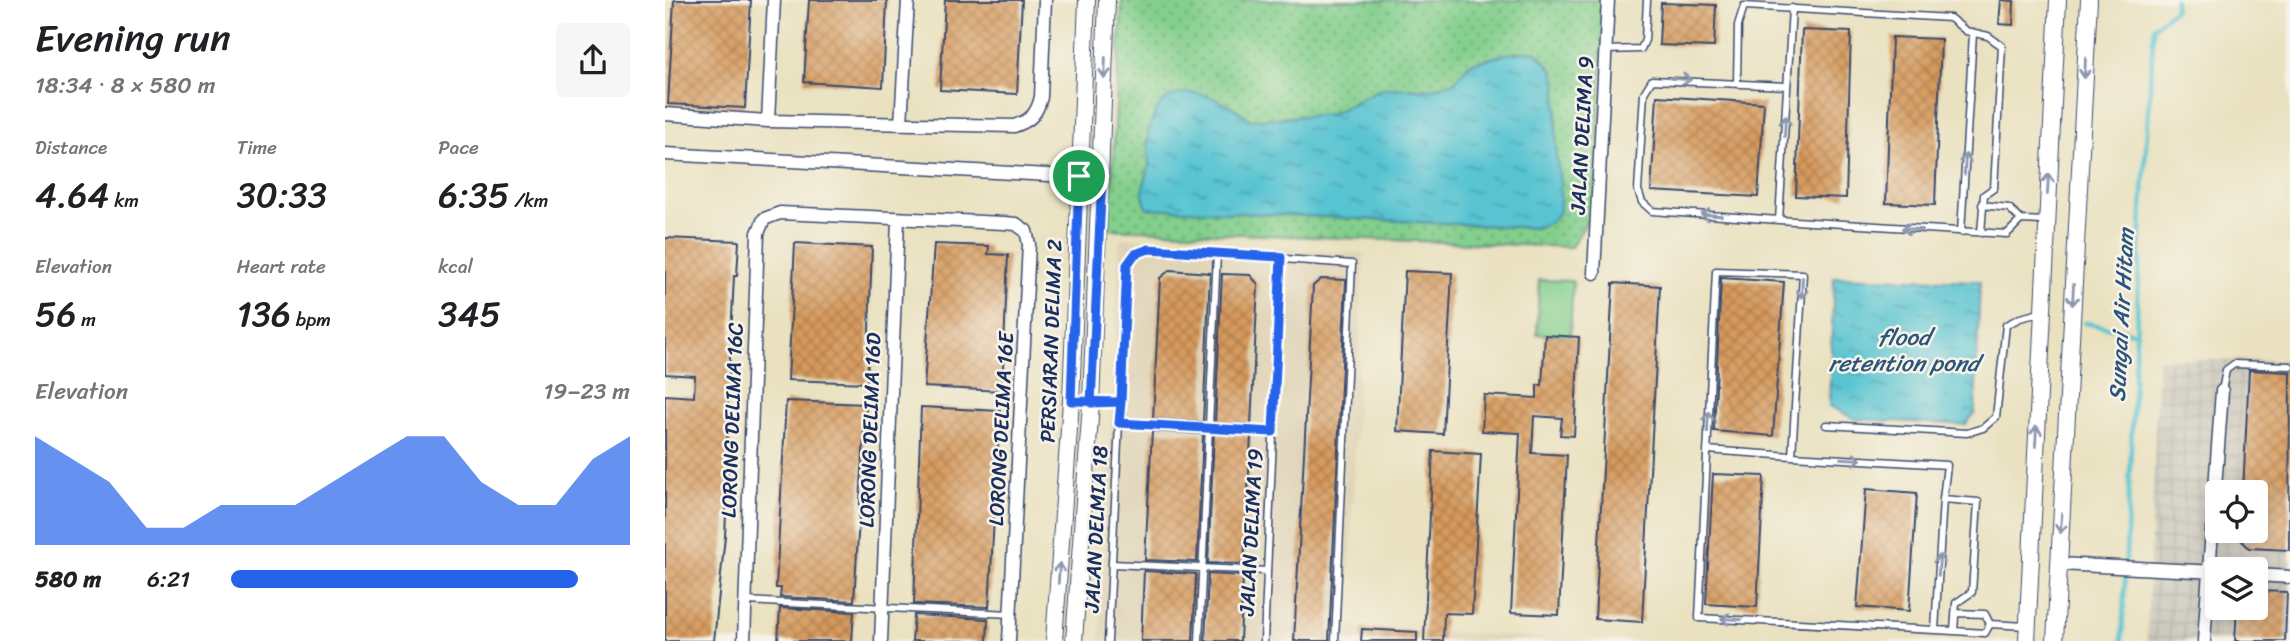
<!DOCTYPE html>
<meta charset="utf-8">
<style>
body{margin:0;font-family:Sriracha,sans-serif;background:#f6f6f6;color:#202124;height:100vh;display:flex;flex-direction:column;font-size:26px;white-space:nowrap}
*{box-sizing:border-box;margin:0}
p{font-size:23px;color:#757577}
.icon{flex:none;width:38px;height:38px;fill:none;stroke:currentColor;stroke-width:2;stroke-linecap:round;stroke-linejoin:round}
.map{position:relative;flex:1;overflow:hidden}
.sheet{display:flex;flex-direction:column;background:#fff;width:665px}
.sheet>*{flex:none}
.tools{position:absolute;left:1540px;top:480px;display:grid;gap:14px}
.tools a{display:grid;place-items:center;width:63px;height:63px;border-radius:7px;background:#fff;box-shadow:0 4px 18px #0003;font-size:35px}
.pin{position:absolute;display:grid;place-items:center;width:60px;height:60px;color:#fff;margin:-30px;border:4px solid #fff;border-radius:50%;box-shadow:0 2px 7px #0007}
.round{display:grid;place-items:center;flex:none;width:74px;height:74px;border-radius:7px;background:#f6f6f6}
.head{display:flex;align-items:center;justify-content:space-between;height:119px;padding:0 35px}
h1{font-size:38px;font-weight:600;line-height:52px}
.stats{display:grid;grid-template-columns:repeat(3,1fr);gap:10px;height:119px;padding:7px 35px}
.stats div{display:grid;align-content:center}
.stats b{font-size:35px;font-weight:600}
.stats small{font-size:19px;font-weight:400}
.stats p{font-size:19px}
.chart{height:196px;padding:14px 35px}
.chart p{display:flex;justify-content:space-between}
.chart svg{width:100%;height:126px;margin-top:7px;fill:#2563eb;opacity:.7}
ul{padding:0 35px;list-style:none;font-size:23px}
li{display:grid;grid-template-columns:112px 84px 1fr;align-items:center;height:52px}
li i{height:18px;border-radius:9px;background:#2563eb}
main{display:flex;flex:1;min-height:0}
.map>svg:first-child{display:block}
</style>
<main>
<section class="sheet">
<div class="head"><div><h1>Evening run</h1><p>18:34 · 8 × 580 m</p></div><a class="round"><svg class="icon" aria-label="share" viewBox="0 0 24 24"><path d="M12 15V3M7 8l5-5 5 5M5 13v7h14v-7"/></svg></a></div>
<div class="stats">
<div><p>Distance</p><b>4.64<small> km</small></b></div>
<div><p>Time</p><b>30:33</b></div>
<div><p>Pace</p><b>6:35<small> /km</small></b></div>
</div>
<div class="stats">
<div><p>Elevation</p><b>56<small> m</small></b></div>
<div><p>Heart rate</p><b>136<small> bpm</small></b></div>
<div><p>kcal</p><b>345</b></div>
</div>
<div class="chart"><p><span>Elevation</span>19–23 m</p>
<svg viewBox="0 0 160 44" preserveAspectRatio="none"><path d="M0 44V6L10 14L20 22L30 38L40 38L50 30L60 30L70 30L80 22L90 14L100 6L110 6L120 22L130 30L140 30L150 14L160 6V44z"/></svg>
</div>
<ul>
<li><b>580 m</b>6:21<i style="width:87%"></i></li>
</ul>
</section>
<div class="map">
<svg width="1625" height="641" viewBox="0 0 1625 641">
<defs>
<pattern id="industrial-grid" width="8" height="8" patternUnits="userSpaceOnUse" patternTransform="scale(1.75)"><rect width="8" height="8" fill="#c8c4b8"/><path d="M0 4h8M4 0v8" fill="none" stroke="#aba9a1"/></pattern>
<pattern id="green-dots" width="8" height="8" patternUnits="userSpaceOnUse" patternTransform="scale(1.75)"><rect width="8" height="8" fill="#83cf8c"/><path d="M2 2h.1M6 6h.1" fill="none" stroke="#6aa876" stroke-width="1.8" stroke-linecap="round"/></pattern>
<pattern id="water-ripples" width="26" height="14" patternUnits="userSpaceOnUse" patternTransform="scale(1.75)"><rect width="26" height="14" fill="#58c4d2"/><path d="M2 4q2-2 4 0t4 0M15 11q2-2 4 0t4 0" fill="none" stroke="#48a0ae"/></pattern>
<pattern id="building-cross-hatch" width="8" height="8" patternUnits="userSpaceOnUse" patternTransform="scale(1.75)"><rect width="8" height="8" fill="#d79a5b"/><path d="M0 0l8 8M0 8l8-8" fill="none" stroke="#ae7e4e"/></pattern>
</defs>
<rect width="100%" height="100%" fill="#f7f3e8"/>
<filter id="ink" filterUnits="userSpaceOnUse"><feTurbulence type="fractalNoise" baseFrequency=".0143" numOctaves="2"/><feDisplacementMap in="SourceGraphic" scale="14" xChannelSelector="R" yChannelSelector="G"/><feConvolveMatrix kernelMatrix="1 2 1 2 8 2 1 2 1" color-interpolation-filters="sRGB"/></filter>
<filter id="wash" filterUnits="userSpaceOnUse"><feTurbulence type="fractalNoise" baseFrequency=".00686" numOctaves="4" result="noise"/><feDisplacementMap in="SourceGraphic" scale="28" xChannelSelector="R" yChannelSelector="G"/><feGaussianBlur stdDeviation="1.57" result="paint"/><feColorMatrix in="noise" values="0 0 0 0 0 0 0 0 0 0 0 0 0 0 0 0 0 1.4 0 .05"/><feComposite in="paint" operator="in"/></filter>
<g filter="url(#wash)">
<rect width="100%" height="100%" fill="#e9e1bf"/>
<path fill="#dfd3b6" d="M455,238L699,254L682,625L913,641H435Z"/>
<path fill="url(#industrial-grid)" fill-rule="evenodd" d="M1493,359L1625,361V641H1482ZM1552,492H1591V530H1552ZM1552,569H1591V607H1552Z"/>
<path fill="url(#green-dots)" stroke="#4f7f75" stroke-width="2" d="M457,0H940L930,209L906,247L444,229Z"/>
<path fill="#83cf8c" stroke="#4f7f75" stroke-width="2" d="M874,280L908,281L905,336L872,334Z"/>
<path fill="url(#water-ripples)" stroke="#3a7a98" stroke-width="2" d="M871,51L888,70L892,87L891,155L895,181V211L886,222L870,228L482,208C472,184 484,182 484,162C484,153 481,144 483,135C495,72 548,91 586,120L666,114L717,88L765,89L788,83L804,64L841,54Z
M1169,277L1315,281L1310,413L1300,425L1190,419L1164,406Z"/>
<g fill="none" stroke-linecap="round" stroke-linejoin="round">
<path stroke="#58c4d2" stroke-width="4.5" d="M1420,323L1472,333
M1457,641L1477,208L1489,27L1510,9V0"/>
</g>
<g id="blocks">
<path fill="url(#building-cross-hatch)" d="M9,0H86L80,108L3,104Z
M144,0H222L218,87L139,82Z
M280,0H357L352,94L275,90Z
M1336,0L1349,1L1348,25L1334,24Z
M996,3L1051,5L1049,47L994,45Z
M1137,30L1186,32L1181,198L1131,196Z
M1227,37L1276,39L1270,205L1221,203Z
M992,96L1099,103L1093,197L986,191Z
M0,238L74,241L72,276H69L63,397L62,448L64,449L60,536L49,641H0V395L29,397L30,376L0,374Z
M130,243L207,247L202,383L123,380Z
M269,244L324,246L323,254L343,255L337,391L259,387Z
M505,270L545,273L538,422L488,419L495,278Z
M740,271L787,273L778,434L732,431Z
M557,274L585,275L593,284L586,425L550,423Z
M1056,278L1119,282L1108,436L1049,431Z
M656,279L681,280L664,641H629L648,286Z
M948,283L995,286L977,622L930,619Z
M880,335L914,337L909,436L895,435L897,418L869,416L867,453L902,455L894,615L846,613L855,433L817,431L819,395L872,398V385H877Z
M1584,370L1625,372L1624,550L1584,548L1575,539L1576,530H1591V492H1578Z
M121,401L201,404L189,601L115,597L116,588H111Z
M256,407L335,411L324,607L249,604Z
M487,431L538,434L532,562L480,560Z
M549,434L586,436L579,564L543,563Z
M768,451L816,454L807,614L779,613L778,641H759Z
M1048,474L1099,476L1092,607L1041,604Z
M1201,489L1252,493L1244,611L1192,607Z
M479,571L531,574L528,641H476Z
M543,574L578,576L575,641H540Z
M1591,591L1622,592L1620,641H1570L1572,607H1591Z
M115,608L189,612L187,641H113Z
M249,615L323,619L322,641H247Z
M697,629L752,632V641H696Z"/>
</g>
</g>
<g filter="url(#ink)">
<use href="#blocks" fill-opacity="0" stroke="#3a4a6d" stroke-width="2"/>
<g fill="none" stroke-linecap="round" stroke-linejoin="round">
<defs>
<path id="service" d="M1127,8L1114,220L1342,234L1356,220
M940,50L976,49L980,40L982,0
M1072,83L1073,25L1079,6L1285,18L1301,31L1323,36L1337,46L1329,188L1319,195L1316,233
M1317,205L1344,208L1356,220L1380,221
M1114,220L987,211L977,202L973,190L979,93L987,80L1122,86
M1296,232L1308,34
M1557,391L1561,370L1569,364L1625,366
M408,401L455,402
M454,423L608,432
M1161,425L1302,433L1318,428L1331,417L1341,325L1355,318L1375,313
M1042,450L1127,456
M447,564L602,571
M80,601L346,614
M1290,613L1320,614L1325,624
M1325,624L1361,626
M1270,630L1278,499
M1289,631L1291,603L1307,592L1313,502L1278,499L1282,465L1127,456L1138,274L1051,271L1034,618L1289,631L1320,633L1325,624
M443,641L462,265L470,254L483,249L687,264L670,641
M534,641L552,253
M599,641L616,257"/>
<path id="minor" d="M0,114L103,121L349,126C365,121 372,114 376,97L380,0
M103,121L109,0
M236,124L243,0
M0,154L437,178
M929,273L943,0
M1394,564L1551,572
M1591,575L1625,577
M79,641L93,233L99,219L115,213L339,223L351,224L361,231L364,244L344,641
M216,641L233,220
M1539,641L1557,391"/>
<path id="tertiary" d="M389,641L406,401L422,0
M409,641L426,403L442,0
M1362,641L1393,0
M1390,641L1424,0"/>
</defs>
<use href="#service" stroke="#3a4a6d" stroke-width="9"/>
<use href="#minor" stroke="#3a4a6d" stroke-width="15"/>
<use href="#tertiary" stroke="#3a4a6d" stroke-width="18"/>
<use href="#service" stroke="#fff" stroke-width="6"/>
<use href="#minor" stroke="#fff" stroke-width="12"/>
<use href="#tertiary" stroke="#fff" stroke-width="16"/>
</g>
<defs><path id="oneway-shaft" d="M-6 0H5M1.5-3L5.5 0L1.5 3" fill="none" stroke-width="1.6" stroke-linecap="round" stroke-linejoin="round" transform="scale(1.75)"/></defs>
<g stroke="#8d97ae">
<use href="#oneway-shaft" transform="translate(440 68) rotate(92)"/>
<use href="#oneway-shaft" transform="translate(1420 68) rotate(93)"/>
<use href="#oneway-shaft" transform="translate(1016 79) rotate(4)"/>
<use href="#oneway-shaft" transform="translate(1120 126) rotate(-87)"/>
<use href="#oneway-shaft" transform="translate(1300 164) rotate(-87)"/>
<use href="#oneway-shaft" transform="translate(1383 184) rotate(-87)"/>
<use href="#oneway-shaft" transform="translate(1046 215) rotate(-176)"/>
<use href="#oneway-shaft" transform="translate(1247 229) rotate(-176)"/>
<use href="#oneway-shaft" transform="translate(1137 288) rotate(93)"/>
<use href="#oneway-shaft" transform="translate(1408 295) rotate(93)"/>
<use href="#oneway-shaft" transform="translate(1043 422) rotate(-87)"/>
<use href="#oneway-shaft" transform="translate(1371 436) rotate(-87)"/>
<use href="#oneway-shaft" transform="translate(1186 459) rotate(3)"/>
<use href="#oneway-shaft" transform="translate(1396 523) rotate(93)"/>
<use href="#oneway-shaft" transform="translate(1274 565) rotate(-86)"/>
<use href="#oneway-shaft" transform="translate(394 573) rotate(-86)"/>
<use href="#oneway-shaft" transform="translate(1066 619) rotate(-177)"/>
</g>
</g>
<g fill="none" stroke-linecap="round" stroke-linejoin="round" filter="url(#ink)">
<defs>
<path id="route" d="M414,176L406,401L456,402L454,423L608,432L616,257L484,249L470,254L462,265L456,402L426,403L437,178L414,176"/>
</defs>
<use href="#route" stroke="#fff" stroke-width="14"/>
<use href="#route" stroke="#2563eb" stroke-width="9"/>
</g>
<g text-anchor="middle" stroke-width="5" stroke-linejoin="round" paint-order="stroke">
<g font-size="21" fill="#1b2f5e" stroke="#f7f3e8">
<text transform="translate(917 135) rotate(-87)" y="7">JALAN DELIMA 9</text>
<text transform="translate(386 341) rotate(-88)" y="7">PERSIARAN DELIMA 2</text>
<text transform="translate(67 420) rotate(-88)" y="7">LORONG DELIMA 16C</text>
<text transform="translate(336 429) rotate(-87)" y="7">LORONG DELIMA 16E</text>
<text transform="translate(205 430) rotate(-88)" y="7">LORONG DELIMA 16D</text>
<text transform="translate(431 529) rotate(-87)" y="7">JALAN DELMIA 18</text>
<text transform="translate(586 532) rotate(-87)" y="7">JALAN DELIMA 19</text>
</g>
<g font-size="23" font-style="italic" fill="#2a547b" stroke="#f7f3e8">
<text transform="translate(1456 315) rotate(-87)" y="8">Sungai Air Hitam</text>
<text x="1239" y="345">flood<tspan x="1239" dy="26">retention pond</tspan></text>
</g>
</g>
</svg>
<div class="tools">
<a><svg class="icon" aria-label="locate" viewBox="0 0 24 24"><circle cx="12" cy="12" r="6"/><path d="M12 2v4M12 18v4M2 12h4M18 12h4"/></svg></a>
<a><svg class="icon" aria-label="layers" viewBox="0 0 24 24"><path d="M12 4l9 5-9 5-9-5zM3 14l9 5 9-5"/></svg></a>
</div>
<div class="pin" style="left:414px;top:176px;background:#1e9e55"><svg class="icon" aria-label="arrive" viewBox="0 0 24 24"><path d="M6 21V4h12l-3 4 3 4H6"/></svg></div>
</div>
</main>
